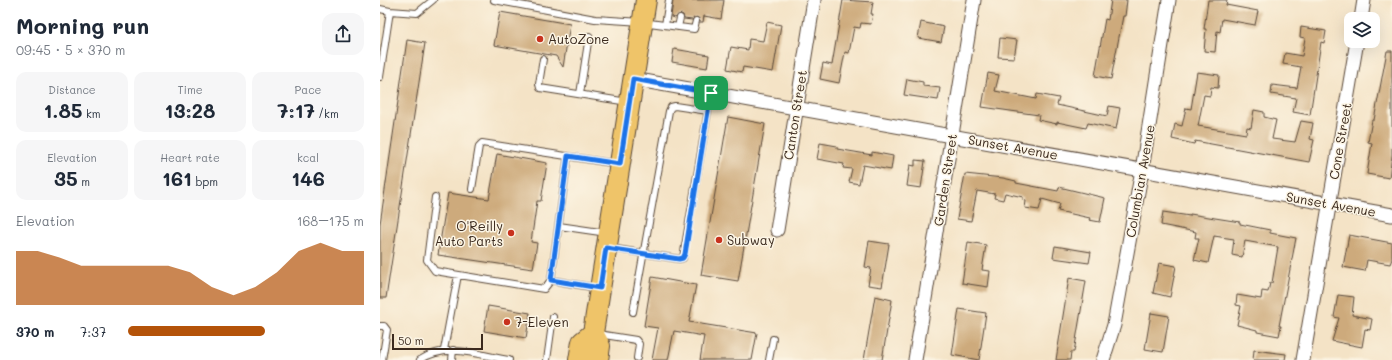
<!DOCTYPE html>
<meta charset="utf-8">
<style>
body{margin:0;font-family:Mali,sans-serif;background:#f6f6f7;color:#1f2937;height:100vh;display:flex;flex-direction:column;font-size:15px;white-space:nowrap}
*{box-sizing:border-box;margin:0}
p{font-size:13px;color:#747a83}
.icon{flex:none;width:22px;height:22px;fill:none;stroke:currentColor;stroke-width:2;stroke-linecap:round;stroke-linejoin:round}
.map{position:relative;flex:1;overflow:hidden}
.panel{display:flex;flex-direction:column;background:#fff;width:380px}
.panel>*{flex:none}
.buttons{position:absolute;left:964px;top:12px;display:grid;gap:8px}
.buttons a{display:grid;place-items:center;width:36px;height:36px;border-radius:8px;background:#fff;box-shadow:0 4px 16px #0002;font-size:20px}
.scale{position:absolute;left:12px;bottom:10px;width:91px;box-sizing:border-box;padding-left:4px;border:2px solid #3b2a1e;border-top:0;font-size:11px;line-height:14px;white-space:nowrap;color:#3b2a1e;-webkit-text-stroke:3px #fcf5e5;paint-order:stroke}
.pin{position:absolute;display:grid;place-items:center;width:34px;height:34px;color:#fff;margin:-17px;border-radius:8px;box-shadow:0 2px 6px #0006}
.round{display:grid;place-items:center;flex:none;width:42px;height:42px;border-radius:12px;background:#f6f6f7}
.headline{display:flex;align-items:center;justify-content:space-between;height:68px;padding:0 16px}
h1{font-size:22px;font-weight:800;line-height:30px}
.stats{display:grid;grid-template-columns:repeat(3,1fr);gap:6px;height:68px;padding:4px 16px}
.stats div{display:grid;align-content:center;border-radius:10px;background:#f6f6f7;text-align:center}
.stats b{font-size:20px;font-weight:800}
.stats small{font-size:11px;font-weight:400}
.stats p{font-size:11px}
.chart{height:112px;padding:8px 16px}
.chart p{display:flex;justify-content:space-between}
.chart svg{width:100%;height:72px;margin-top:4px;fill:#b45309;opacity:.7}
ul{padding:0 16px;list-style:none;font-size:13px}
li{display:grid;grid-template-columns:64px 48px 1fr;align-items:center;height:30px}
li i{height:10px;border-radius:5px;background:#b45309}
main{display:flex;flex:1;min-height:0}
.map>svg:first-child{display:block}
</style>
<main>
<section class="panel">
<div class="headline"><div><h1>Morning run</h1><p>09:45 · 5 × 370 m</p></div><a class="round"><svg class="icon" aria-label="share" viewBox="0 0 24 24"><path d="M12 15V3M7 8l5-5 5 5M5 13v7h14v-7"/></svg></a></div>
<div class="stats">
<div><p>Distance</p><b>1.85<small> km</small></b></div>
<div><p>Time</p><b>13:28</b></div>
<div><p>Pace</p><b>7:17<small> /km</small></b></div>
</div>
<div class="stats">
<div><p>Elevation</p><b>35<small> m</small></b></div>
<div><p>Heart rate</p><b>161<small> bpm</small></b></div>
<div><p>kcal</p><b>146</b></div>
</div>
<div class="chart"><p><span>Elevation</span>168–175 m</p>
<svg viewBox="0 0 160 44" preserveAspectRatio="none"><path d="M0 44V11L10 11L20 15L30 20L40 20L50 20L60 20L70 20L80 24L90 33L100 38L110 33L120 24L130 11L140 6L150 11L160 11V44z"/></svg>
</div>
<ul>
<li><b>370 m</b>7:37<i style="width:58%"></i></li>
</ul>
</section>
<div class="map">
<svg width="1012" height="360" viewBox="0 0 1012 360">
<rect width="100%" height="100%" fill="#fcf5e5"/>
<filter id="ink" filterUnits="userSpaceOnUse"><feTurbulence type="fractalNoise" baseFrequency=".025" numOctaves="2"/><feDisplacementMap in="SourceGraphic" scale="8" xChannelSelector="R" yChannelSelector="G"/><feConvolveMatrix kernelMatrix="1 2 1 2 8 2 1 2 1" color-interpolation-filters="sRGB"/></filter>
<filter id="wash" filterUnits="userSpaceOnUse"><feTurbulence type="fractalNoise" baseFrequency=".012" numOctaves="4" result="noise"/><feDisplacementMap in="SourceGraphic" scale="16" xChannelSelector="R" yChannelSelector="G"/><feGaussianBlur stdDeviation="0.9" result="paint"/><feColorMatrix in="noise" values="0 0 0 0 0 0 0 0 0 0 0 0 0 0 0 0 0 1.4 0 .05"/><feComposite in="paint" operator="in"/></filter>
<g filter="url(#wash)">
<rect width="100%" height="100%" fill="#f4e3c6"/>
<g id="blocks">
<path fill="#cdaa7b" d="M293,0H344L341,19L324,16L323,22H320L317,17L312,20L304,19L303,15L301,14L295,18L291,17Z
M463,0L493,2L491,14H493L491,24L481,23L480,28L474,27L469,53L465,52L459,83L440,79L443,63L452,65Z
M731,0H747L745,16H743L731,79L715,76L725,19L728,20Z
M828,0H847L846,5L878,11L875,25L842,19L840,32L837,31L835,52L824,51L826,29H824Z
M120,12L190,24L183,67L176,56L114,45Z
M387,22L401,25L393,72L363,67L362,72L347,69L351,47L368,50L369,39L383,41Z
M541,22L564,27L561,42L538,38Z
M921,27L946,31L944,43L941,42L930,115L913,112L916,98L891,94L892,85L917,88L921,67L903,64L905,53L922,56L925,38L920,37Z
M620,38L637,40L634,58L618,57Z
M27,40L45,43L6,298H0V224Z
M294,49L329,55L327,68L292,62Z
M1007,51H1012V155L1009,178L987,174L992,143L988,142L992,120H994Z
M817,72L839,75L838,88L831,87L830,96L824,95L818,126L866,134L867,127L871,128L874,110L884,112V117L896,120L892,139L915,142L921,121L933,123L930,139L934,140L929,162L815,141L814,144L792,139L795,124L802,126L806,108L811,109Z
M608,73L619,75L615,91L656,99L657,94L679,98L677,105L727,116L729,106L740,108L736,129L708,123L706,128L677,122V124L658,120L659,115L602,107Z
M527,79L543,82V86L560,88L558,100L524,95Z
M348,117L385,124L358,281L321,275Z
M440,143L457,146V149L492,155V152L513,156L511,170L483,165L479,184L469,182L472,169L463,168L464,164L437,159Z
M117,154L167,163L161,201H157L151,242L157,243L153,269L58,255L68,193L109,199Z
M535,160L545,161L541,188L527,186L530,165L535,166Z
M585,174L623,178L636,181V183L678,191L679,187L725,198L720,222L709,220L710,218L678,211L680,204L662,199L659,210L645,208L646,201L643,200V197L625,193L623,200L614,198L615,194L597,191L591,221L577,219Z
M783,212L810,216V214L860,222V224L890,230V233L916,238L899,326H901L899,336L877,332V330L857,325L861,306L856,305L857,295L881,299L882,291L888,292L890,283H892L898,247L865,241L862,257L852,255L854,239L834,236L828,263L814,260L819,238H815L816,232L781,225Z
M969,235L1012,243V259L1010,264L987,260L985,271L963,267Z
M489,241L509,244L502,287L488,285L491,268L485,267Z
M588,242L606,245L602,270L610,271L608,287L582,283Z
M675,246L711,252L709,263L673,258Z
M779,263L796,266L790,297L773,293Z
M272,277L316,285L309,322L377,333L372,360H320L324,336L294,331L288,360H272L278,328L264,326Z
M689,278L706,281L694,352H691L690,360H676Z
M958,295L974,297L972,315L992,319L990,330L985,329L982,347L952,341L959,318L954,317Z
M495,296L512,300L502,360H484Z
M108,306L150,313L146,338L104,331Z
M579,309L606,313L599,360L572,355Z
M771,313L789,316L783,352L765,349Z
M874,350L906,354L905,360H873Z"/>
</g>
</g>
<g filter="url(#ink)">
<use href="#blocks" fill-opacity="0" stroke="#574637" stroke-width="1"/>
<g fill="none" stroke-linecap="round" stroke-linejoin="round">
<defs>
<path id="service" d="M114,0L215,19L262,22L314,29L316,21
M0,9L10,11L0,77
M10,11L37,13L53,0
M285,25L289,0
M298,27L300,18
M163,59L159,84L160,88L248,102
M200,94L209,36
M92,189L99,146L102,143L238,164
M55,197L47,260L55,271L164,289L171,280L188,156
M179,226L227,233
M230,248L299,259L303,258L331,93
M171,280L217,288
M253,312L289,111L291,107L295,106L328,111
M0,326H4L7,330L2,360
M218,334L256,340L259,344L257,358
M64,350L78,275
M40,360C67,342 99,355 129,360
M72,360L73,350
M167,360L173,317
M389,360L393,339"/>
<path id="minor" d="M981,19L984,0
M253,79L1012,215
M397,230L434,0
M535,360L594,0
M723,360L734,325L762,170L789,0
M923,360L977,41"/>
<path id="primary" d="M213,333L220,346L218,360
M199,360L202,342L213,333L266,0"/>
</defs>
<use href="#service" stroke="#574637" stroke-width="8"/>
<use href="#minor" stroke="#574637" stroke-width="15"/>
<use href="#primary" stroke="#574637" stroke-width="22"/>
<use href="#service" stroke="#fff" stroke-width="6"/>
<use href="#minor" stroke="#fff" stroke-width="13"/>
<use href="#primary" stroke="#efc469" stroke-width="20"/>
</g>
</g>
<g fill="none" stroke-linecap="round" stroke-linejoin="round" filter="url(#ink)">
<defs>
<path id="route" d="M253,79L331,93L305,254L303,258L299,259L226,248L220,288L171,280L188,156L240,164Z"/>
</defs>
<use href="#route" stroke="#fff" stroke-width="8"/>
<use href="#route" stroke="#1a73e8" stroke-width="5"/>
</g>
<g fill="#c8321e" stroke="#fcf5e5" stroke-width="1.5">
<circle cx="160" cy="39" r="4"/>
<circle cx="131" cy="233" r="4"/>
<circle cx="339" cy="240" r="4"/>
<circle cx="127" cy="322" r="4"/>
</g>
<g text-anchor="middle" stroke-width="3" stroke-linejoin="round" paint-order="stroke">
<g font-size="13" fill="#3b2a1e" stroke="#fcf5e5" text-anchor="start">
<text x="168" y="44">AutoZone</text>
<text x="123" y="231" text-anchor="end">O'Reilly<tspan x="123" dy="15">Auto Parts</tspan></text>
<text x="347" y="245">Subway</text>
<text x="135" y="327">7-Eleven</text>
</g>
<g font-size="13" fill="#3b2a1e" stroke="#fcf5e5">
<text transform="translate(415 115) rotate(-81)" y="5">Canton Street</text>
<text transform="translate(960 141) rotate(-80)" y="5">Cone Street</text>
<text transform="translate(633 147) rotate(10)" y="5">Sunset Avenue</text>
<text transform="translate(565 180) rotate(-81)" y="5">Garden Street</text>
<text transform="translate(760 181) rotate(-80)" y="5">Columbian Avenue</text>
<text transform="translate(951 204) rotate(10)" y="5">Sunset Avenue</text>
</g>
</g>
</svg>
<div class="buttons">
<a><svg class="icon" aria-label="layers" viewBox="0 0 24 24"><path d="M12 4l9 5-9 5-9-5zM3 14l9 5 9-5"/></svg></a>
</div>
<div class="scale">50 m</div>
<div class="pin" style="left:331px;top:93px;background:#1e9e55"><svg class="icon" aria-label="arrive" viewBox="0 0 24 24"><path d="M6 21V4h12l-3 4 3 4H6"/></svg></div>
</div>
</main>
